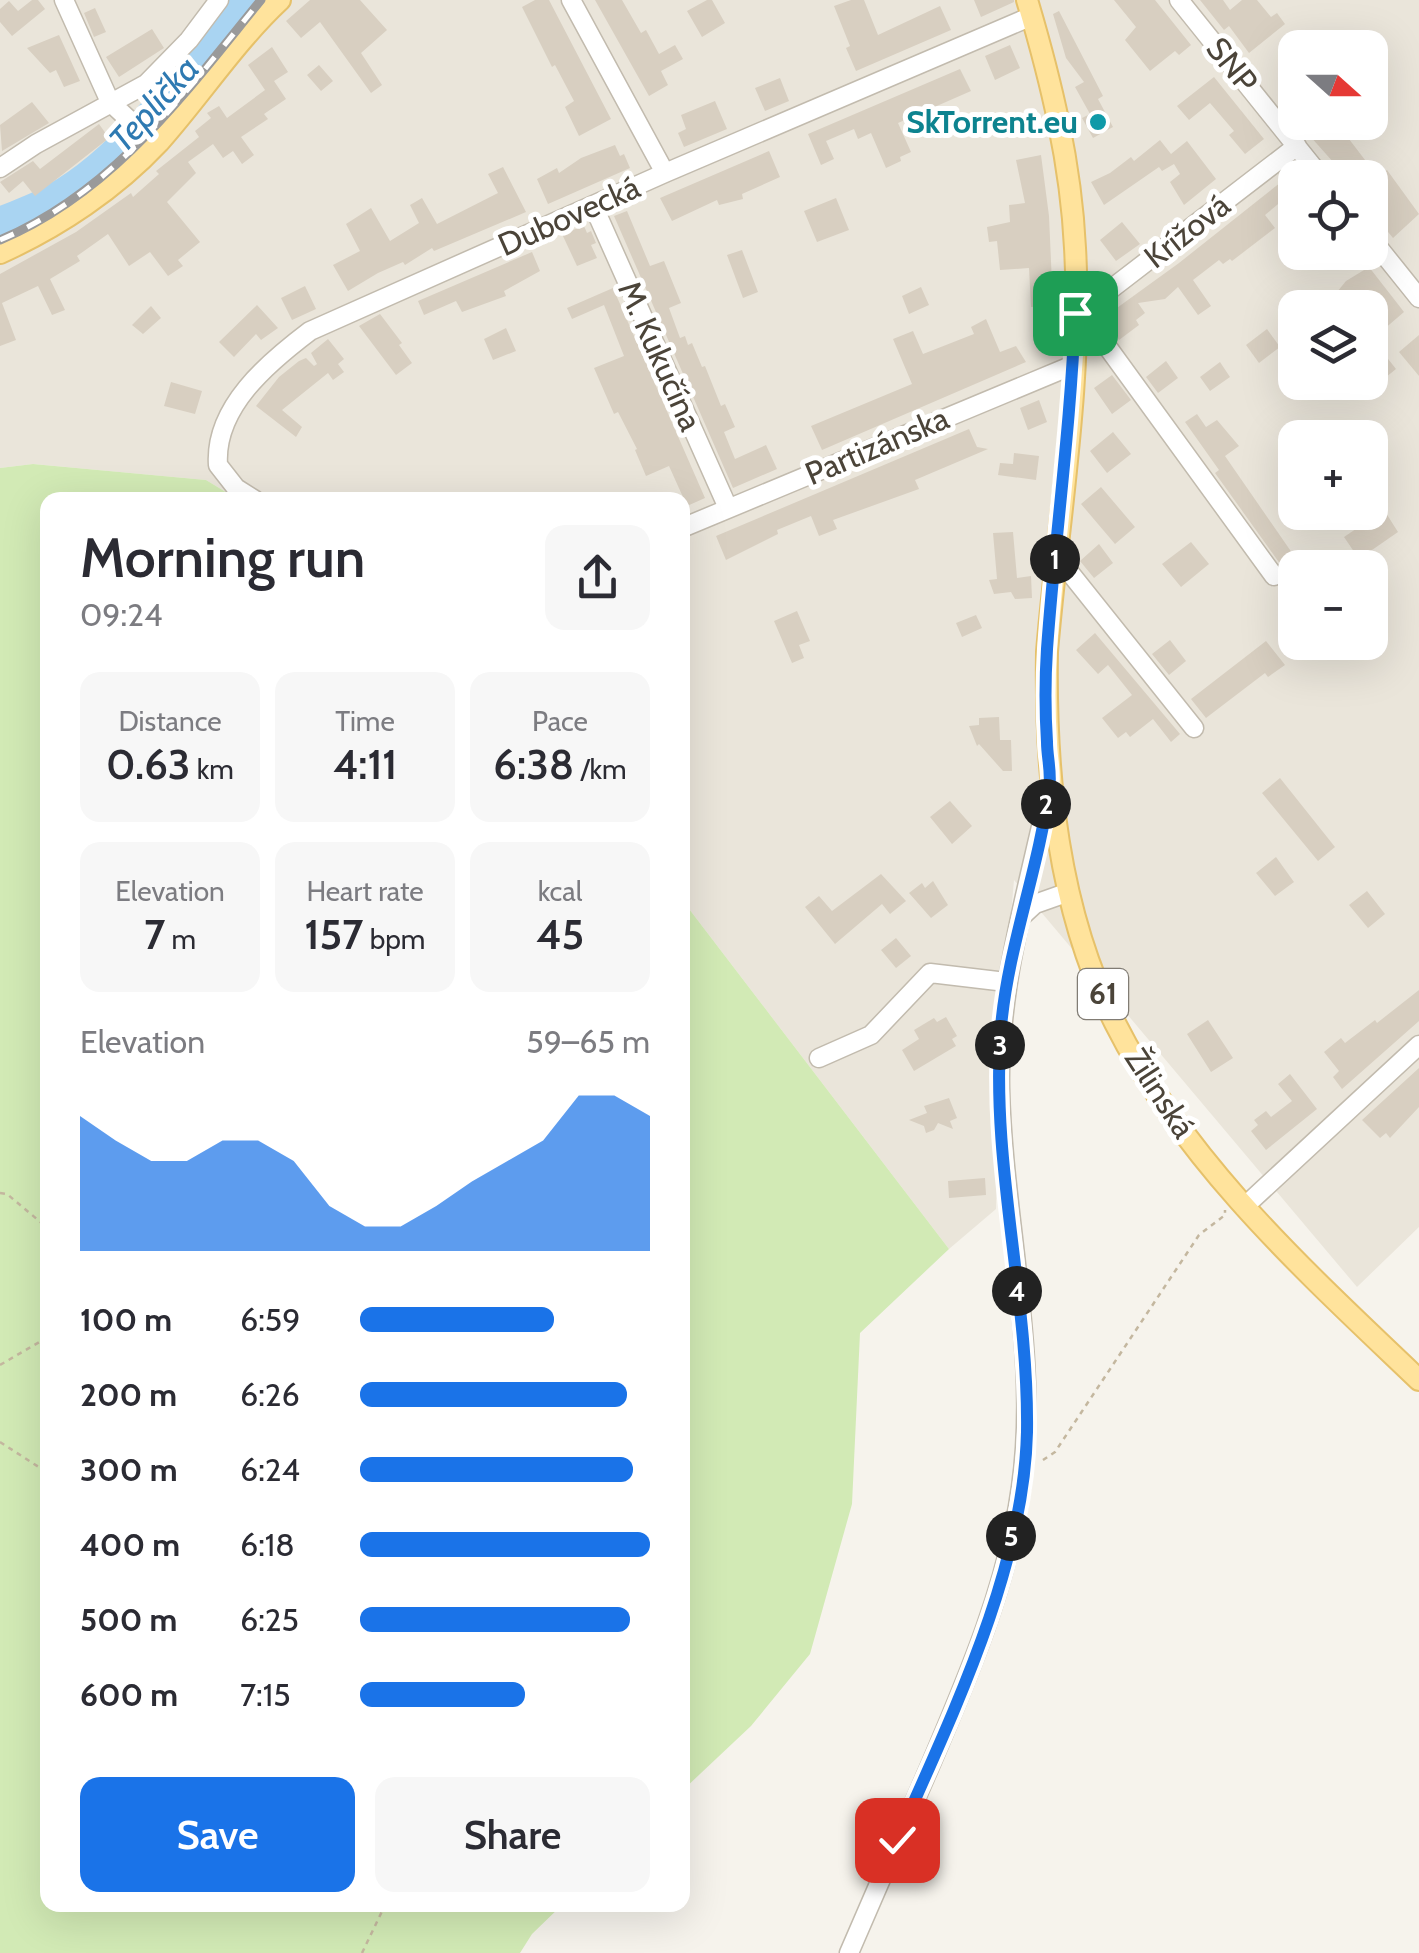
<!DOCTYPE html>
<meta charset="utf-8">
<style>
body{margin:0;font-family:Cabin,sans-serif;background:#f7f7f7;color:#2b2b33;height:100vh;display:flex;flex-direction:column;font-size:38px;white-space:nowrap}
*{box-sizing:border-box;margin:0}
p{font-size:32px;color:#7c7c81}
.icon{flex:none;width:55px;height:55px;fill:none;stroke:currentColor;stroke-width:2;stroke-linecap:round;stroke-linejoin:round}
.map{position:relative;flex:1;overflow:hidden}
.sheet{position:absolute;left:40px;top:492px;width:650px;height:1420px;display:flex;flex-direction:column;background:#fff;border-radius:20px;box-shadow:0 10px 40px #0002}
.sheet>*{flex:none}
.needle{width:65px;rotate:111deg}
.fabs{position:absolute;left:1278px;top:30px;display:grid;gap:20px}
.fabs a{display:grid;place-items:center;width:110px;height:110px;border-radius:20px;background:#fff;box-shadow:0 10px 40px #0002;font-size:50px}
.pin{position:absolute;display:grid;place-items:center;width:85px;height:85px;color:#fff;margin:-42px;border-radius:20px;box-shadow:0 5px 15px #0006}
.km{position:absolute;width:50px;height:50px;margin:-25px;border-radius:50%;background:#222;color:#fff;font-size:28px;line-height:50px;text-align:center}
.round{display:grid;place-items:center;flex:none;width:105px;height:105px;border-radius:20px;background:#f7f7f7}
.summary{display:flex;align-items:center;justify-content:space-between;height:170px;padding:0 40px}
h1{font-size:55px;font-weight:600;line-height:75px}
.stats{display:grid;grid-template-columns:repeat(3,1fr);gap:15px;height:170px;padding:10px 40px}
.stats div{display:grid;align-content:center;border-radius:20px;background:#f7f7f7;text-align:center}
.stats b{font-size:42px;font-weight:600}
.stats small{font-size:28px;font-weight:400}
.stats p{font-size:28px}
.chart{height:280px;padding:20px 40px}
.chart p{display:flex;justify-content:space-between}
.chart svg{width:100%;height:180px;margin-top:10px;fill:#1a73e8;opacity:.7}
.button{display:flex;gap:20px;margin-top:auto;padding:20px 40px}
.button a{flex:1;height:115px;border-radius:20px;background:#1a73e8;color:#fff;font-size:40px;font-weight:600;line-height:115px;text-align:center}
.button a+a{background:#f7f7f7;color:#2b2b33}
ul{padding:0 40px;list-style:none;font-size:32px}
li{display:grid;grid-template-columns:160px 120px 1fr;align-items:center;height:75px}
li i{height:25px;border-radius:12px;background:#1a73e8}
.map>svg:first-child{display:block}
</style>
<div class="map">
<svg width="1419" height="1953" viewBox="0 0 1419 1953">
<rect width="100%" height="100%" fill="#f6f3ec"/>
<path fill="#eae5da" fill-rule="evenodd" d="M0,0H1419V1227L1357,1287L1014,880L1001,1031L996,1209L949,1249L683,901L682,500H239L206,480L33,464L0,468ZM1295,48H1370V122H1295ZM1295,178H1370V252H1295ZM1295,308H1370V382H1295ZM1295,438H1370V512H1295ZM1295,568H1370V642H1295Z"/>
<path fill="#d2eab5" d="M33,464L206,480L239,500H48V1905H562L532,1934L520,1953H0V468Z
M683,901L949,1249L860,1333L852,1504L810,1654L751,1726L683,1790Z"/>
<g fill="none" stroke-linecap="round" stroke-linejoin="round">
<path stroke="#a9d4f2" stroke-width="30" d="M0,222C14,216 29,211 43,204C125,165 186,69 243,0"/>
</g>
<path fill="#d8cfc1" d="M32,0H38L45,9L12,36L0,22V9L9,1L18,11Z
M310,0H360L387,30L361,53L382,85L371,93L320,22L301,38L286,21Z
M535,0H549L611,119L579,136L565,107L574,101L555,65L552,67L522,7Z
M595,0H622L641,33L646,30L659,54L675,45L683,59L661,71L668,85L649,96Z
M707,0H712L725,23L702,37L687,11Z
M851,0H864L878,35L940,6L951,30L856,71L846,48L850,46L834,6Z
M974,0H1014V2L981,17Z
M1114,0H1155L1191,45L1179,55L1175,51L1150,71L1125,40L1136,27Z
M1200,0H1223L1230,10L1242,0H1257L1271,17L1277,13L1285,24L1249,53L1229,26L1224,30Z
M95,8L106,32L94,37L84,13Z
M1059,11L1103,96L1098,99L1113,127L1093,138L1082,118L1090,114L1075,87L1084,82L1066,58L1053,14Z
M152,29L164,48L119,77L106,57Z
M59,35L80,81L64,87L56,70L50,73L27,48Z
M1010,45L1020,68L995,80L985,56Z
M272,47L288,72L274,81L286,99L264,114L268,119L241,137L254,155L242,164L233,151L223,158L213,144L188,162L196,173L167,202L200,242L178,260L183,266L168,276L150,252L129,266L108,234L77,256L80,261L50,279L65,310L52,315L38,286L2,303L16,340L0,346V274L76,232L131,193L133,197L159,174L156,171L199,137L195,131L211,118L207,113L219,106L227,118L265,90L248,65Z
M319,65L333,81L321,91L307,75Z
M960,69L971,91L898,123L911,152L900,157L901,161L886,168L871,133L858,139L854,129L826,141L834,159L821,165L808,134Z
M1214,77L1264,139L1245,154L1229,135L1234,131L1210,103L1189,120L1177,106Z
M780,78L789,101L765,111L755,88Z
M715,101L727,129L684,147L678,133L686,129L681,115Z
M32,102L49,123L2,151L0,125Z
M1325,122H1336L1378,177L1387,170L1419,214L1393,238L1370,210V175L1333,168L1334,163L1309,135Z
M99,124L109,138L35,196L23,181L9,193L0,182L33,161L40,169Z
M1160,140L1171,154L1187,141L1216,179L1184,205L1170,182L1180,174L1174,164L1162,171L1159,167L1104,205L1091,182L1110,173L1131,157L1134,161Z
M615,145L620,156L624,154L630,168L548,204L537,179L557,168L559,173L581,158Z
M769,151L780,177L742,194L743,199L719,205L717,200L672,221L660,198Z
M1041,155L1049,216L1053,306L1031,307L1029,268L1000,270L997,241L989,242L987,227L1010,222L1009,205L1025,203L1016,160Z
M503,167L526,212L434,251L432,248L405,265L403,262L378,273L348,291L333,265L360,251L346,224L371,208L390,241L419,223L410,205L422,198L437,224L498,193L488,174Z
M1295,171V190L1265,215L1275,228L1232,261L1230,259L1223,264L1219,260L1193,280L1211,306L1198,315L1178,287L1165,299L1138,303L1145,313L1136,320L1139,325L1119,340L1103,318L1179,263Z
M836,198L849,230L817,242L804,211Z
M627,211L650,266L664,261L681,303L669,308L680,338L685,336L688,345L692,343L702,367L705,366L721,406L725,404L735,427L724,432L735,459L766,445L777,469L733,488L614,216Z
M1122,222L1140,244L1116,261L1100,240Z
M584,226L587,233L591,231L596,243L591,245L597,258L577,266L562,234Z
M742,250L758,292L743,298L727,255Z
M532,252L540,271L504,291L506,296L462,312L456,301L424,315L418,301Z
M1369,267L1404,312L1383,330L1370,315V308H1342L1333,297L1346,281Z
M305,286L316,309L292,320L281,298Z
M921,287L929,305L909,314L902,296Z
M613,288L705,498L687,506L669,466L646,476L635,450L637,449L618,412L614,414L594,368L624,356L604,305L572,319L567,308Z
M257,305L278,328L261,340L256,334L234,357L219,342Z
M151,306L161,318L143,334L132,325Z
M380,314L402,343L399,345L412,363L396,375L359,326Z
M986,319L1000,352L1016,346L1026,362L822,450L811,426L912,384L893,339L913,331L923,354L974,334L971,327Z
M506,328L516,351L493,360L484,339Z
M1267,329L1280,347L1259,363L1246,345Z
M1419,335V376L1399,352Z
M328,339L344,359L338,364L344,372L333,380L328,373L282,410L302,427L296,437L256,406L279,377L299,361L306,358L314,366L317,364L311,353Z
M1381,350L1396,369L1370,390V358Z
M1166,361L1178,378L1158,393L1146,377Z
M1220,362L1230,377L1210,391L1200,377Z
M1112,375L1131,400L1112,414L1094,388Z
M171,382L202,391L195,414L164,406Z
M1039,400L1047,422L1028,430L1020,408Z
M1197,414L1206,427L1217,420L1239,446L1225,456L1299,563L1286,572L1215,473L1219,470L1185,422Z
M969,429L977,447L988,449L915,480L919,489L833,520L837,529L819,536L811,516L777,530L778,534L726,560L716,536Z
M1113,432L1131,454L1107,473L1090,451Z
M1014,453L1039,456L1036,480L998,475L1000,463L1013,464Z
M1101,487L1135,527L1115,544L1081,504Z
M1384,510L1398,532L1359,559L1344,537Z
M1013,532L1017,578L1031,576L1032,598L1015,599L1011,592L994,594L989,580L997,579L993,533Z
M1191,542L1209,564L1181,587L1162,564Z
M1099,544L1113,563L1094,578L1080,561Z
M797,611L810,641L799,645L804,658L792,663L774,621Z
M976,615L982,628L962,637L956,623Z
M1095,633L1180,734L1171,742L1153,719L1130,737L1126,732L1118,738L1102,718L1132,695L1108,665L1098,674L1076,650Z
M1170,640L1186,661L1169,675L1152,654Z
M1266,641L1285,665L1268,677L1265,673L1206,718L1191,699Z
M999,717L1000,740H1011L1012,771H1003L979,744L977,746L969,726L979,725V718Z
M1280,778L1335,847L1318,861L1262,793Z
M950,801L972,826L952,844L930,817Z
M1276,857L1294,882L1275,896L1256,873Z
M881,874L906,901L890,914L882,904L835,944L805,907L819,896L832,911Z
M933,881L948,905L931,918L909,893L922,883L925,888Z
M1367,891L1385,914L1368,928L1349,905Z
M896,938L911,956L896,968L881,950Z
M1419,990V1021L1342,1089L1333,1077L1339,1071L1324,1052L1341,1038L1345,1043L1375,1020L1377,1023Z
M946,1017L957,1036L952,1039L956,1046L914,1071L902,1050L919,1039L914,1030L934,1018L937,1022Z
M1208,1020L1233,1058L1211,1072L1187,1034Z
M1419,1068V1107L1390,1138L1386,1133L1380,1138L1362,1120Z
M1290,1074L1317,1109L1266,1150L1251,1131L1258,1125L1254,1120L1266,1111L1271,1117L1292,1101L1278,1084Z
M949,1098L957,1118L950,1121L953,1129L938,1123L934,1130L926,1133L924,1126L909,1120L927,1113L924,1106Z
M985,1178L986,1195L949,1198L948,1181Z"/>
<g fill="none" stroke-linecap="round" stroke-linejoin="round">
<defs>
<path id="minor" d="M64,0L110,102L156,145
M571,0L665,173
M1179,0L1322,178
M0,168L36,144L146,84L189,40L219,0
M593,205L728,508
M1370,237L1419,298
M255,500L236,488L218,465C214,407 269,362 310,331L665,173L1032,16
M682,528L1073,365
M1055,554L1194,728
M1274,576L1109,349L1075,313L1098,299L1297,146
M1022,916L1035,904L1069,892
M819,1058L871,1035L930,973L1006,982
M1244,1207L1419,1045
M849,1953C876,1891 903,1828 930,1766C968,1677 1008,1584 1021,1487C1040,1355 1003,1220 1000,1088C998,986 1028,889 1049,791"/>
<path id="major" d="M1027,0C1051,81 1071,163 1075,248C1083,382 1058,519 1047,652C1045,777 1058,910 1115,1023C1186,1164 1306,1272 1419,1380
M0,253C58,227 115,189 159,142C200,96 235,42 280,0"/>
</defs>
<use href="#minor" stroke="#c2bbae" stroke-width="21"/>
<use href="#major" stroke="#e6c16a" stroke-width="24"/>
<path stroke="#c4b79f" stroke-width="2.5" stroke-dasharray="5 5" stroke-linecap="butt" d="M0,1193L7,1194L44,1225L48,1234
M0,1365L48,1337
M0,1442L48,1473
M1043,1460L1055,1452L1199,1235L1225,1215V1210
M362,1953L385,1905"/>
<use href="#minor" stroke="#fff" stroke-width="18"/>
<use href="#major" stroke="#ffe39c" stroke-width="20"/>
<defs>
<path id="rail" d="M0,240C114,192 185,93 261,0"/>
</defs>
<use href="#rail" stroke="#9a9a9a" stroke-width="9"/>
<use href="#rail" stroke="#fff" stroke-width="5" stroke-dasharray="15" stroke-linecap="butt"/>
</g>
<g fill="none" stroke-linecap="round" stroke-linejoin="round">
<defs>
<path id="route" d="M897,1840C951,1717 1024,1569 1027,1432C1029,1297 990,1162 1001,1027C1008,946 1039,869 1049,789C1052,774 1047,758 1047,742C1045,711 1045,680 1047,649C1055,537 1071,425 1075,313"/>
</defs>
<use href="#route" stroke="#fff" stroke-width="20"/>
<use href="#route" stroke="#1a73e8" stroke-width="12"/>
</g>
<circle fill="#0f9aa8" stroke="#fff" stroke-width="4" cx="1098" cy="122" r="10"/>
<g text-anchor="middle" stroke-width="10" stroke-linejoin="round" paint-order="stroke">
<rect fill="#fff" stroke="#817c74" stroke-width="2.5" x="1078" y="969" width="50" height="50" rx="8"/>
<g font-size="30" font-weight="bold" fill="#4b4439">
<text x="1103" y="1004">61</text>
</g>
<g font-size="32" fill="#4b4439" stroke="#fff">
<text transform="translate(1232 65) rotate(51)" y="11">SNP</text>
<text transform="translate(569 216) rotate(-24)" y="11">Dubovecká</text>
<text transform="translate(1187 231) rotate(-38)" y="11">Krížová</text>
<text transform="translate(660 356) rotate(66)" y="11">M. Kukučína</text>
<text transform="translate(877 446) rotate(-23)" y="11">Partizánska</text>
<text transform="translate(1160 1093) rotate(57)" y="11">Žilinská</text>
</g>
<g font-size="32" font-weight="bold" fill="#0d838f" stroke="#fff" text-anchor="end">
<text x="1078" y="133">SkTorrent.eu</text>
</g>
<g font-size="35" font-style="italic" fill="#2e7ab2" stroke="#fff">
<text transform="translate(154 104) rotate(-48)" y="12">Teplička</text>
</g>
</g>
</svg>
<div class="fabs">
<a><svg class="needle" viewBox="-14 -14 28 28"><path d="M0-13l5 13h-10z" fill="#e53935"/><path d="M0 13l5-13h-10z" fill="#7c7c81"/></svg></a>
<a><svg class="icon" aria-label="locate" viewBox="0 0 24 24"><circle cx="12" cy="12" r="6"/><path d="M12 2v4M12 18v4M2 12h4M18 12h4"/></svg></a>
<a><svg class="icon" aria-label="layers" viewBox="0 0 24 24"><path d="M12 4l9 5-9 5-9-5zM3 14l9 5 9-5"/></svg></a>
<a>+</a>
<a>−</a>
</div>
<div class="pin" style="left:1075px;top:313px;background:#1e9e55"><svg class="icon" aria-label="arrive" viewBox="0 0 24 24"><path d="M6 21V4h12l-3 4 3 4H6"/></svg></div>
<div class="pin" style="left:897px;top:1840px;background:#d93025"><svg class="icon" aria-label="check" viewBox="0 0 24 24"><path d="M5 12l5 5 9-10"/></svg></div>
<b class="km" style="left:1055px;top:559px">1</b>
<b class="km" style="left:1046px;top:804px">2</b>
<b class="km" style="left:1000px;top:1045px">3</b>
<b class="km" style="left:1017px;top:1291px">4</b>
<b class="km" style="left:1011px;top:1536px">5</b>
<section class="sheet">
<div class="summary"><div><h1>Morning run</h1><p>09:24</p></div><a class="round"><svg class="icon" aria-label="share" viewBox="0 0 24 24"><path d="M12 15V3M7 8l5-5 5 5M5 13v7h14v-7"/></svg></a></div>
<div class="stats">
<div><p>Distance</p><b>0.63<small> km</small></b></div>
<div><p>Time</p><b>4:11</b></div>
<div><p>Pace</p><b>6:38<small> /km</small></b></div>
</div>
<div class="stats">
<div><p>Elevation</p><b>7<small> m</small></b></div>
<div><p>Heart rate</p><b>157<small> bpm</small></b></div>
<div><p>kcal</p><b>45</b></div>
</div>
<div class="chart"><p><span>Elevation</span>59–65 m</p>
<svg viewBox="0 0 160 44" preserveAspectRatio="none"><path d="M0 44V11L10 17L20 22L30 22L40 17L50 17L60 22L70 33L80 38L90 38L100 33L110 27L120 22L130 17L140 6L150 6L160 11V44z"/></svg>
</div>
<ul>
<li><b>100 m</b>6:59<i style="width:67%"></i></li>
<li><b>200 m</b>6:26<i style="width:92%"></i></li>
<li><b>300 m</b>6:24<i style="width:94%"></i></li>
<li><b>400 m</b>6:18<i style="width:100%"></i></li>
<li><b>500 m</b>6:25<i style="width:93%"></i></li>
<li><b>600 m</b>7:15<i style="width:57%"></i></li>
</ul>
<div class="button"><a>Save</a><a>Share</a></div>
</section>
</div>
